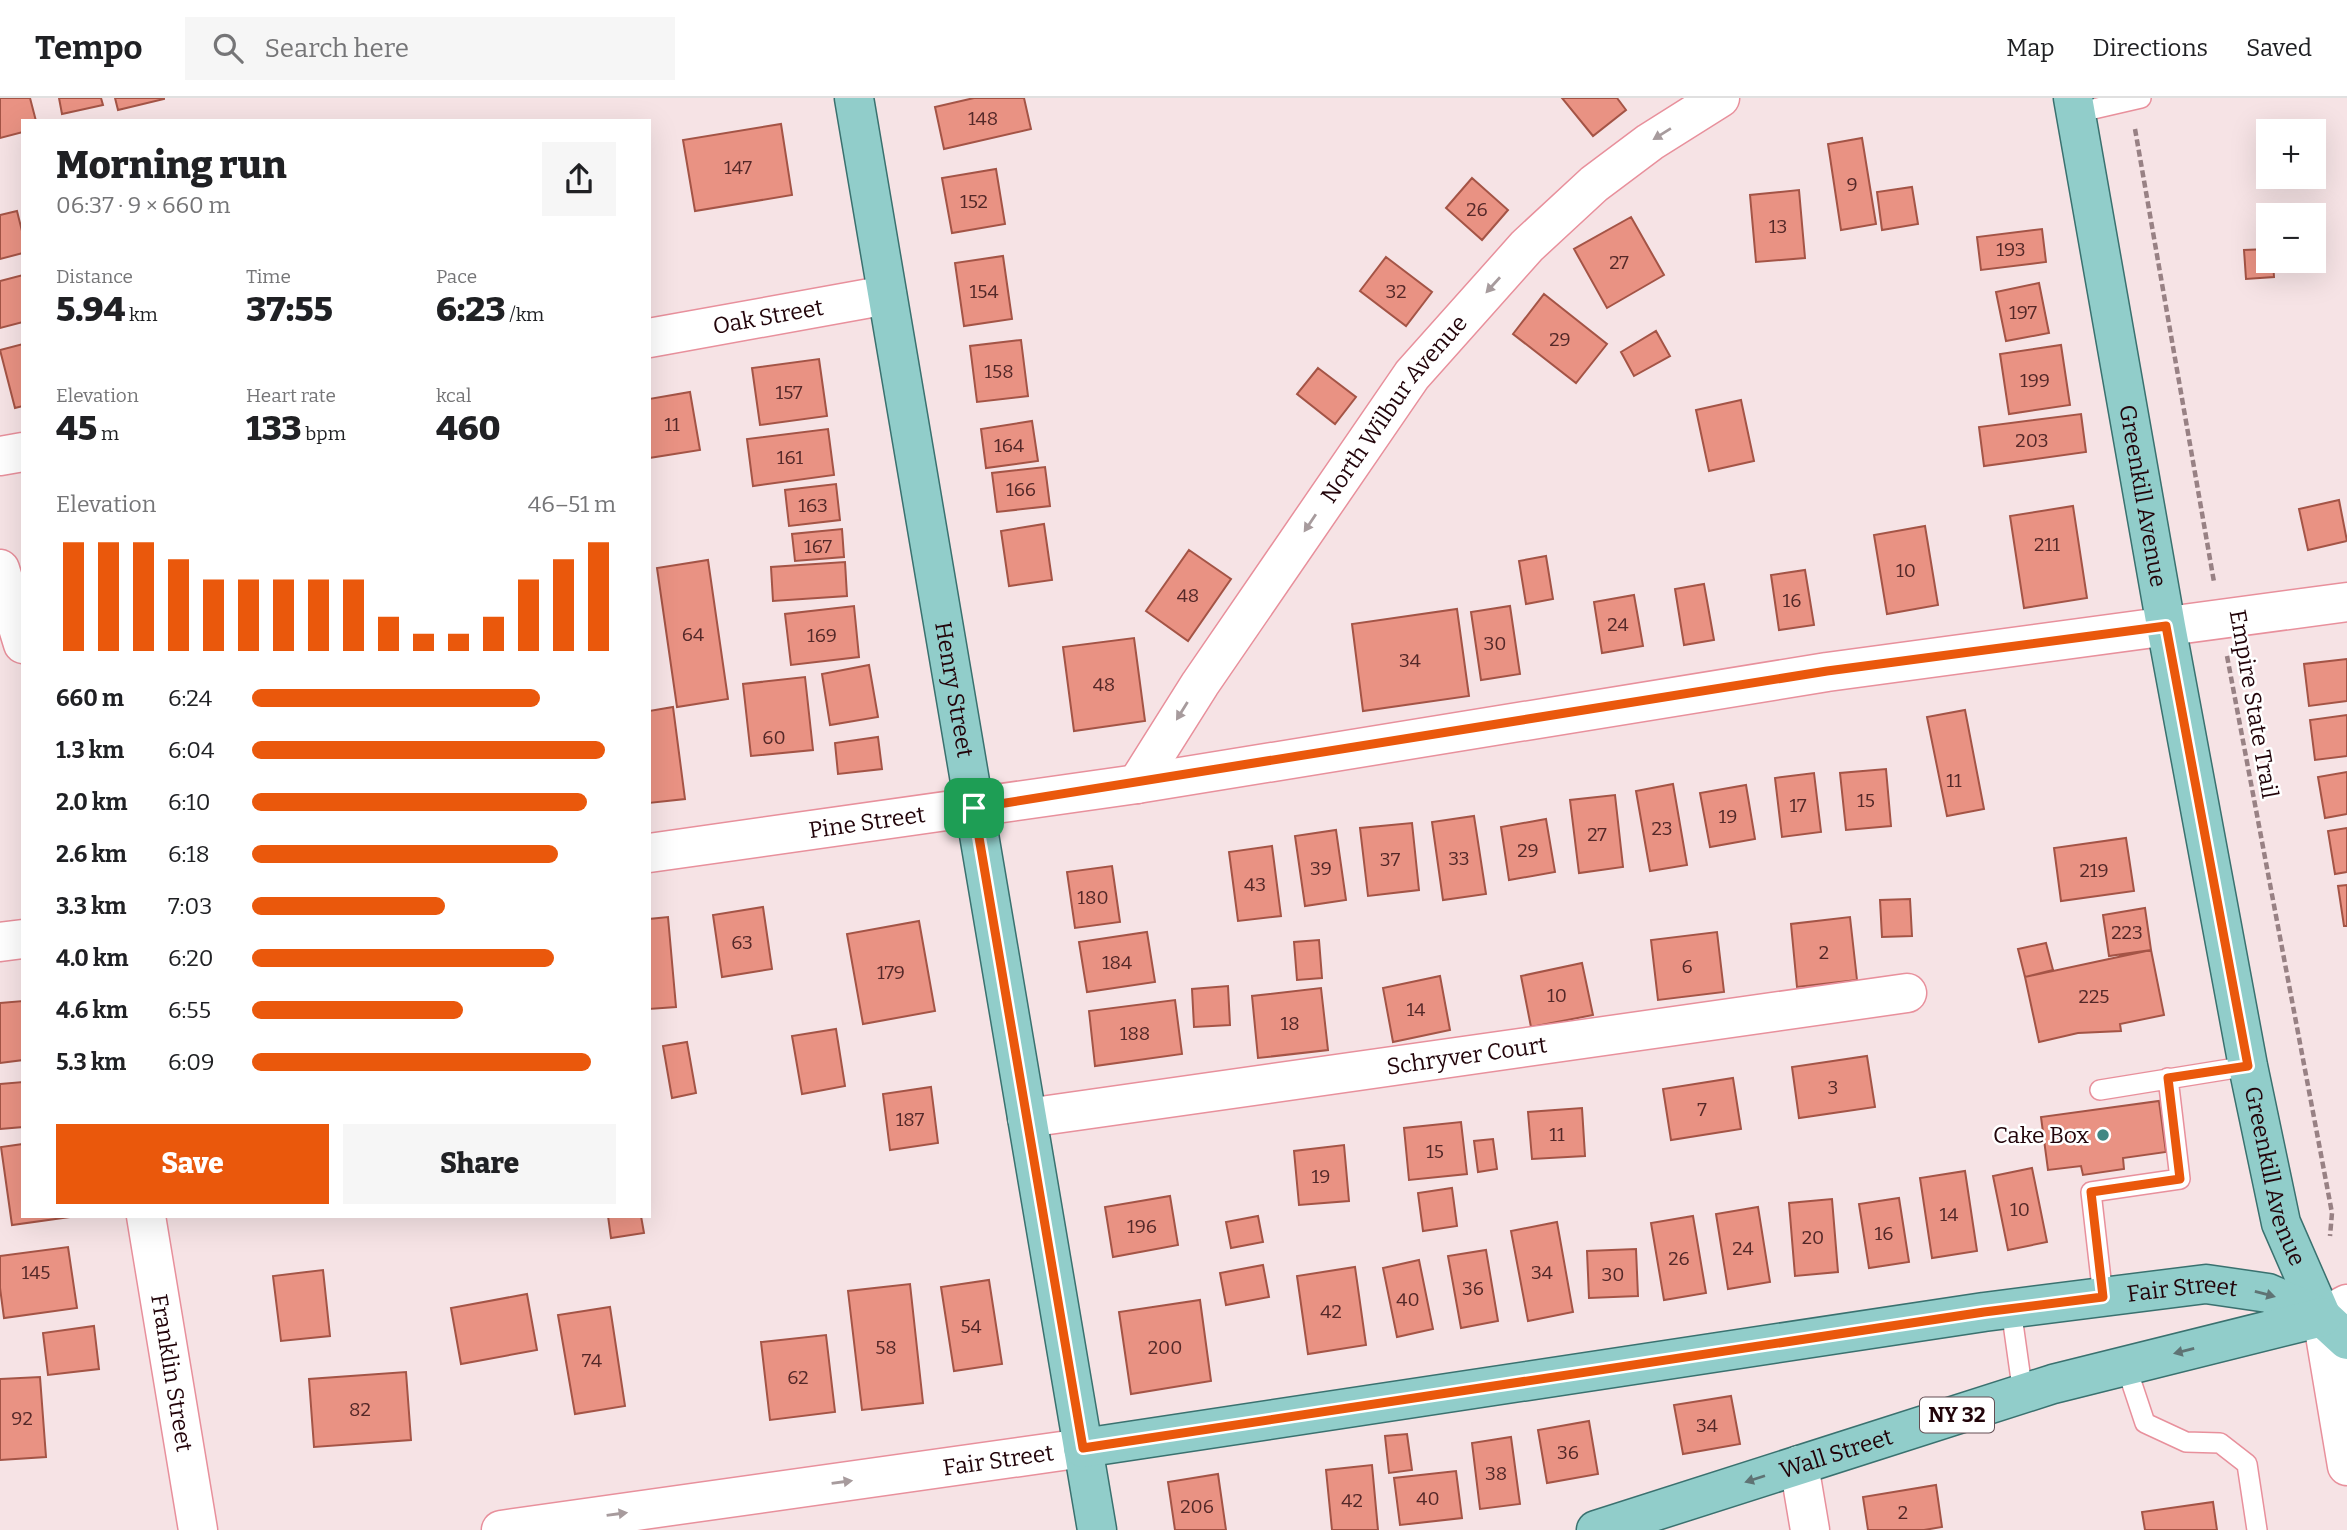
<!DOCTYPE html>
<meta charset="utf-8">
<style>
body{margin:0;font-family:Bitter,serif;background:#f6f6f6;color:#202124;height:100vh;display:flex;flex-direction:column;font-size:26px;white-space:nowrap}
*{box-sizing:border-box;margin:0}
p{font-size:23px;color:#757577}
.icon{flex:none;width:38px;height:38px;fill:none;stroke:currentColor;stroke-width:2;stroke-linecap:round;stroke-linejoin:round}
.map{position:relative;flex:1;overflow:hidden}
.sheet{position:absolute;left:21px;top:21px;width:630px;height:1099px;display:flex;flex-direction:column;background:#fff;border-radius:0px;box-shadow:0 7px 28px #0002}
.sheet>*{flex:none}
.fabs{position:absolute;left:2256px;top:21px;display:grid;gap:14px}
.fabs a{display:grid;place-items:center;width:70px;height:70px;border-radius:0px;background:#fff;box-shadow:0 7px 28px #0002;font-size:35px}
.pin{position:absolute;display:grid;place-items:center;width:60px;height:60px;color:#fff;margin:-30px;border-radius:14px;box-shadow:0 4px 10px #0006}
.round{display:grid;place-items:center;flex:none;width:74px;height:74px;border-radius:0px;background:#f6f6f6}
.overview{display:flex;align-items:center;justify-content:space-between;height:119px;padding:0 35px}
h1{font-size:38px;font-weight:800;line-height:52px}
.metrics{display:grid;grid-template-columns:repeat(3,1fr);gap:10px;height:119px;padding:7px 35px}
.metrics div{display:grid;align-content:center}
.metrics b{font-size:35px;font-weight:800}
.metrics small{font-size:19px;font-weight:400}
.metrics p{font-size:19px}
.chart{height:196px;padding:14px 35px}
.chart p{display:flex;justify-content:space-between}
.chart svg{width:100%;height:126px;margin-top:7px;stroke:#ea580c;stroke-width:6}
.primary-button{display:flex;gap:14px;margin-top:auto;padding:14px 35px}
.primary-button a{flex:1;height:80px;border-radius:0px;background:#ea580c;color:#fff;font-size:28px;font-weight:800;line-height:80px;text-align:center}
.primary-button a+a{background:#f6f6f6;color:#202124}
ul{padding:0 35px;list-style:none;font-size:23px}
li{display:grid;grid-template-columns:112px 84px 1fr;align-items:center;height:52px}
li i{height:18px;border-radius:9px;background:#ea580c}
header{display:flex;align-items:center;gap:42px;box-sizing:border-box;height:98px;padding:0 35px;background:#fff;border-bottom:2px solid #e0e0e0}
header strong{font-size:33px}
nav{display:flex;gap:38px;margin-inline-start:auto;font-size:24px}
.search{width:490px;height:63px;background:#f6f6f6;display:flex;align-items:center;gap:18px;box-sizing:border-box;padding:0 24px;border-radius:0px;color:#757577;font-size:26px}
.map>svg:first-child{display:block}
</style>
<header>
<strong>Tempo</strong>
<div class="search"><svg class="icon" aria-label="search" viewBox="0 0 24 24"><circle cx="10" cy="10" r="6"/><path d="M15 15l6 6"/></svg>Search here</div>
<nav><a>Map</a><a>Directions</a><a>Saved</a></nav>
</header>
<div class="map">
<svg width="2347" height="1432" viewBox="0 0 2347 1432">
<rect width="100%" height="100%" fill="#f6e3e5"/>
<path fill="#e99283" stroke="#a45446" stroke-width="2" d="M0,0H30L36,23H23V34L0,40Z
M59,0H101L103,7L62,16Z
M115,0H164V1L118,12Z
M974,0H1024L1031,31L944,51L935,9Z
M1562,0H1617L1626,12L1593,38Z
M781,26L792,97L695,113L683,42Z
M1862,40L1876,126L1841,132L1828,46Z
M996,71L1005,126L952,135L942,80Z
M1472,80L1508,112L1482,142L1446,110Z
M1912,89L1918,126L1882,132L1877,94Z
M1799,92L1805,160L1756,164L1750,97Z
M17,113L23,137V155L0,161V117Z
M1631,119L1664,177L1607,210L1574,151Z
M2042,131L2046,164L1981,172L1977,139Z
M2268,151V163H2273L2274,179L2246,181L2244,152Z
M1003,158L1012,221L964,228L955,165Z
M1386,159L1432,194L1406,228L1360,193Z
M23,177V224L0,230V183Z
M2039,185L2049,235L2006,243L1996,194Z
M1544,196L1607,246L1576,285L1513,236Z
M1656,233L1670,258L1634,278L1621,254Z
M1021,242L1028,298L977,304L970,248Z
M23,246V308L15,310L0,252Z
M2061,247L2070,307L2009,316L2000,256Z
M819,261L827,318L760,327L752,270Z
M1318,270L1356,299L1335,326L1297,296Z
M690,294L700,352L649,360V301Z
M1741,302L1754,363L1709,373L1696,312Z
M2081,316L2086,354L1984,368L1979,329Z
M1032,323L1038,363L986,370L981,331Z
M828,331L834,377L753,388L747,341Z
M1045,369L1050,408L997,414L992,375Z
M836,386L840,422L789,428L785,392Z
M2339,402L2347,443L2308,452L2299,411Z
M2073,408L2087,500L2024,510L2010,418Z
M1044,426L1052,482L1009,488L1001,433Z
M1925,428L1938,507L1887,516L1874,437Z
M842,431L844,459L795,463L792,436Z
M1189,452L1231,481L1188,543L1146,513Z
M1546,458L1553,501L1526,506L1519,463Z
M708,462L728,601L677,609L657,470Z
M845,464L847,498L773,503L771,469Z
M1805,472L1814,527L1779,532L1771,477Z
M1704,486L1714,542L1684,547L1675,491Z
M1634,497L1643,548L1602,555L1594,504Z
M854,508L859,559L791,567L785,516Z
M1510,508L1520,576L1481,582L1471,514Z
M1457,511L1469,598L1363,613L1352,526Z
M1134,540L1145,623L1074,633L1063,549Z
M2347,561V603L2309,608L2304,566Z
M869,567L878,619L830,627L822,576Z
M805,579L813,652L751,658L743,586Z
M673,609L685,701L649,705V613Z
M1965,612L1984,711L1947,718L1927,619Z
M2347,617V658L2315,662L2310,622Z
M878,639L882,671L838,676L835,645Z
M1886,671L1891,728L1846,732L1840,675Z
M2347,674V716L2325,720L2318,679Z
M1814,675L1821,734L1782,739L1775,680Z
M1673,686L1687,767L1650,773L1636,693Z
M1746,687L1755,741L1710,749L1700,695Z
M1615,697L1623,769L1579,775L1570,702Z
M1474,718L1486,796L1443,802L1432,724Z
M1546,721L1555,774L1509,782L1501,729Z
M1412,725L1419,792L1368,798L1360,730Z
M2347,730V774L2335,776L2328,733Z
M1336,732L1346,802L1305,808L1295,738Z
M2126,740L2134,793L2061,803L2054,750Z
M1272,748L1281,818L1238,823L1229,754Z
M1112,768L1120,824L1075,830L1067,774Z
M2347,787V828H2344L2338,788Z
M1910,801L1912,838L1882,839L1880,802Z
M763,809L772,871L722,879L713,817Z
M2145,810L2151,852L2109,858L2103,817Z
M668,819L676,909L649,911V821Z
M1850,819L1857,882L1797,889L1791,826Z
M919,823L935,913L863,926L847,836Z
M1147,834L1155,884L1087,894L1079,844Z
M1717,834L1724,894L1658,902L1651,842Z
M1319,842L1322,880L1297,882L1294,844Z
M2046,845L2053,872L2025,879L2018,851Z
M2151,852L2164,917L2120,926L2121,933L2078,935L2039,944L2025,879Z
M1582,865L1593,917L1531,929L1521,878Z
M1440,878L1450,932L1393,944L1383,890Z
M1228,888L1230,927L1194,929L1192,891Z
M1321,890L1328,952L1258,960L1252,898Z
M1175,902L1182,956L1095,968L1089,913Z
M23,903V962L0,965V905Z
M836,931L845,988L802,996L792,938Z
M687,944L696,995L672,1000L663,948Z
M1867,958L1875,1009L1799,1020L1792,969Z
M1733,980L1741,1031L1671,1042L1663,991Z
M23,984V1029L0,1031V986Z
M931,989L938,1045L890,1052L883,996Z
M2159,1003L2166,1054L2123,1060L2124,1071L2083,1077L2081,1068L2048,1072L2041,1019Z
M1582,1010L1585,1058L1532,1061L1528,1014Z
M1461,1024L1467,1076L1409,1082L1404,1030Z
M1493,1041L1497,1071L1478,1074L1474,1043Z
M23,1046V1118L70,1119L12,1127L1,1049Z
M1344,1047L1349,1103L1299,1107L1294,1053Z
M2032,1070L2047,1144L2008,1152L1993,1078Z
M1965,1073L1977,1153L1932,1160L1920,1080Z
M1452,1090L1457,1128L1423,1133L1418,1095Z
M1170,1098L1178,1147L1113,1159L1105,1109Z
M1899,1100L1909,1164L1869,1170L1859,1106Z
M1832,1101L1838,1174L1795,1178L1789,1105Z
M1758,1109L1770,1184L1728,1191L1716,1116Z
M608,1118H641L644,1135L611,1140Z
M1258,1118L1263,1144L1231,1150L1226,1124Z
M1693,1118L1706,1195L1664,1202L1651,1125Z
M1557,1124L1573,1214L1528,1223L1511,1133Z
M68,1149L77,1210L4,1220L0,1190V1158Z
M1636,1151L1638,1198L1589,1200L1587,1153Z
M1486,1152L1498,1223L1461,1230L1448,1158Z
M1419,1162L1433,1231L1397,1239L1383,1170Z
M1263,1167L1269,1199L1226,1207L1220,1175Z
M1355,1169L1366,1247L1308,1256L1297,1178Z
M323,1172L330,1238L281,1243L273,1178Z
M989,1182L1002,1266L954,1273L941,1189Z
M910,1186L923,1305L862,1312L848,1193Z
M527,1196L537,1252L461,1266L451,1210Z
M1200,1202L1211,1283L1131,1296L1119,1214Z
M610,1209L625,1308L575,1316L558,1217Z
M94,1228L99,1271L48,1277L43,1235Z
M826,1237L835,1314L770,1322L761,1244Z
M406,1274L411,1342L314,1349L309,1281Z
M40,1279L46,1359L0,1362V1281Z
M1731,1298L1740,1346L1683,1356L1674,1307Z
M1589,1323L1598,1376L1547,1385L1538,1332Z
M1407,1336L1412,1372L1389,1375L1385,1338Z
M1511,1339L1520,1406L1480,1411L1472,1345Z
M1372,1367L1378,1432H1332L1326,1372Z
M1456,1373L1462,1420L1400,1427L1394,1380Z
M1218,1376L1226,1432H1175L1168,1384Z
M1936,1387L1942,1429L1924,1432H1868L1863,1399Z
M2213,1404L2217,1432H2145L2142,1414Z"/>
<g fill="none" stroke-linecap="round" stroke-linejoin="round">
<defs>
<path id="service" d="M2076,15L2141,0
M2100,992L2248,968
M2103,1199L2091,1094L2180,1081L2168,980
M2011,1211L2023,1296
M2126,1268L2145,1325L2186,1344L2220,1345L2247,1366L2257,1432"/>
<g id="minor">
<path id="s1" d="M649,240L887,197"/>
<path d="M0,358L23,354"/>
<path d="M0,471L23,546"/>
<path id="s2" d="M1137,686L1200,586L1412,277L1527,148L1594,86L1650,44L1720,0"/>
<path id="s3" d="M649,755L1137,686L1827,574L2347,504"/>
<path d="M0,844L23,841"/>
<path id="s4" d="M1027,1020L1907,895"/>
<path id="s5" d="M146,1118L198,1432"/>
<path d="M2347,1206L2322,1219L2347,1368"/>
<path d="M1799,1367L1810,1432"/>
<path id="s6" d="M501,1432L1083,1350"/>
</g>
<g id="primary">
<path id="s7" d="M854,0L1097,1432"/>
<path id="s8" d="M2073,0L2166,528L2248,968L2281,1125L2322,1219"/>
<path id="s9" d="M1083,1350L1984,1214L2206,1186L2268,1195L2322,1219L2347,1242"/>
<path id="s10" d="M1596,1432L2053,1286L2322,1219"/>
</g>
</defs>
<use href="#service" stroke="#e8909c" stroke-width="22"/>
<use href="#minor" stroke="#e8909c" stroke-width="41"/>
<use href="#primary" stroke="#3a716f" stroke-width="41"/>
<path stroke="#988184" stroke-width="4.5" stroke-dasharray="7 3.5" stroke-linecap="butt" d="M2135,31L2214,484
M2227,558L2332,1115L2330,1138"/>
<use href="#service" stroke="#fff" stroke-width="19"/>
<use href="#minor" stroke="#fff" stroke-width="38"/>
<use href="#primary" stroke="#91cdca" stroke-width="38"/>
</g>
<defs><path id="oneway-solid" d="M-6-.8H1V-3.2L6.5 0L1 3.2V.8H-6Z" transform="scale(1.75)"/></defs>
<g fill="#a79b9d">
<use href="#oneway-solid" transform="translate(1662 36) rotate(148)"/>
<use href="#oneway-solid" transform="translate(1493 187) rotate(132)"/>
<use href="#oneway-solid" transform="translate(1310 425) rotate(124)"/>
<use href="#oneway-solid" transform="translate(1182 613) rotate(122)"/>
<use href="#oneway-solid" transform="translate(842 1384) rotate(-8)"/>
<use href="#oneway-solid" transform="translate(617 1416) rotate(-8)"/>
</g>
<g fill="#5f7374">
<use href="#oneway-solid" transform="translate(2265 1196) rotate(15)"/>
<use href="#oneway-solid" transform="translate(2184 1253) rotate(166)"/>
<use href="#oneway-solid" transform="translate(1755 1381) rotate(162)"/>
</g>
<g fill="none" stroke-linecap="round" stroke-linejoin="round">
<defs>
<path id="route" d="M2166,528L2248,968L2168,980L2180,1081L2091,1094L2103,1199L1984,1214L1083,1350L974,710L1827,573Z"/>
</defs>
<use href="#route" stroke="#fff" stroke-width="14"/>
<use href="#route" stroke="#ea580c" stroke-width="9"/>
</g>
<circle fill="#408884" stroke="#fff" stroke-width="2.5" cx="2103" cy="1037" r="7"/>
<g text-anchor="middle" stroke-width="5" stroke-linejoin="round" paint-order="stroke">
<g font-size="19" fill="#542828">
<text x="983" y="27">148</text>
<text x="738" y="76">147</text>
<text x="1852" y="93">9</text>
<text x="974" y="110">152</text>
<text x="1477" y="118">26</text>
<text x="1778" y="135">13</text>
<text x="2011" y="158">193</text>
<text x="1619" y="171">27</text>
<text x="984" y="200">154</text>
<text x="1396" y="200">32</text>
<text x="2023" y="221">197</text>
<text x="1560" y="248">29</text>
<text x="999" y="280">158</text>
<text x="2035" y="289">199</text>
<text x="789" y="301">157</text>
<text x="672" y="333">11</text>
<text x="2032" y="349">203</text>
<text x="1009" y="354">164</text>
<text x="790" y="366">161</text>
<text x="1021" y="398">166</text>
<text x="813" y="414">163</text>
<text x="2047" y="453">211</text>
<text x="818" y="455">167</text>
<text x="1906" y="479">10</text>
<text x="1188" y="504">48</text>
<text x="1792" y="509">16</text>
<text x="1618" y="533">24</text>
<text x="693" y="543">64</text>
<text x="822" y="544">169</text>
<text x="1495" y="552">30</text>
<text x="1410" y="569">34</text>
<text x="1104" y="593">48</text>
<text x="774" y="646">60</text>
<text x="1954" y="689">11</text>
<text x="1866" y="709">15</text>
<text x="1798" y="714">17</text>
<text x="1728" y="725">19</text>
<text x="1662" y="737">23</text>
<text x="1597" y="743">27</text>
<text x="1528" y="759">29</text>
<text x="1459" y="767">33</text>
<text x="1390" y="768">37</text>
<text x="1321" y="777">39</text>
<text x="2094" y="779">219</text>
<text x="1255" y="793">43</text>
<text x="1093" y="806">180</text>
<text x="2127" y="841">223</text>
<text x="742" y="851">63</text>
<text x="1824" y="861">2</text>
<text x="1117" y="871">184</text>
<text x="1687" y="875">6</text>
<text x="891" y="881">179</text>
<text x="1557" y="904">10</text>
<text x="2094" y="905">225</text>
<text x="1416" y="918">14</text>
<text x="1290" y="932">18</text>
<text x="1135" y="942">188</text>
<text x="1833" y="996">3</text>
<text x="1702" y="1018">7</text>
<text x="910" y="1028">187</text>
<text x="1557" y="1043">11</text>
<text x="1435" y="1060">15</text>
<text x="1321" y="1085">19</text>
<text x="2020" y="1118">10</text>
<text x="1949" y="1123">14</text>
<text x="1142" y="1135">196</text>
<text x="1884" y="1142">16</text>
<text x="1813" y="1146">20</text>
<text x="1743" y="1157">24</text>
<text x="1679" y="1167">26</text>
<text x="36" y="1181">145</text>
<text x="1542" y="1181">34</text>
<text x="1613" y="1183">30</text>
<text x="1473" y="1197">36</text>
<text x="1408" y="1208">40</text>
<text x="1331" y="1220">42</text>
<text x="971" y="1235">54</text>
<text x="886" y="1256">58</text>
<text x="1165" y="1256">200</text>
<text x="592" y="1269">74</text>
<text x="798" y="1286">62</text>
<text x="360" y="1318">82</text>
<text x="22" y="1327">92</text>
<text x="1707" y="1334">34</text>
<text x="1568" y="1361">36</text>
<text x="1496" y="1382">38</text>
<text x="1428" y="1407">40</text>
<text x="1352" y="1409">42</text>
<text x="1197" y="1415">206</text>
<text x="1903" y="1421">2</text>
</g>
<rect fill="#fff" stroke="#644f54" stroke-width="2" x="1920" y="1299.5" width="74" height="35" rx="5"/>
<g font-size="21" font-weight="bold" fill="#22040a">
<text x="1957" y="1324">NY 32</text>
</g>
<g font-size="23" fill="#22040a" stroke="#fff">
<text dy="8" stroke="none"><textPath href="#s1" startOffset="121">Oak Street</textPath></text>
<text dy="8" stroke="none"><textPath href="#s2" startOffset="455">North Wilbur Avenue</textPath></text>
<text dy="8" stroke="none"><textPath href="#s8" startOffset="404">Greenkill Avenue</textPath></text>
<text dy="8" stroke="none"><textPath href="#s7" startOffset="600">Henry Street</textPath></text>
<text transform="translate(2254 606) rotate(80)" y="8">Empire State Trail</text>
<text dy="8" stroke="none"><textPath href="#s3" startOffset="220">Pine Street</textPath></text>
<text dy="8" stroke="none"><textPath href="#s4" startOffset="444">Schryver Court</textPath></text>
<text dy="8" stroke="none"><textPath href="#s8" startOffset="1097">Greenkill Avenue</textPath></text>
<text dy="8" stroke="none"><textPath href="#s9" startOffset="1111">Fair Street</textPath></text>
<text dy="8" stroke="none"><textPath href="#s5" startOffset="159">Franklin Street</textPath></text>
<text dy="8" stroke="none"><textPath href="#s10" startOffset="252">Wall Street</textPath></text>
<text dy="8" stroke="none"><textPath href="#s6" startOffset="502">Fair Street</textPath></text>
</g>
<g font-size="23" fill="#22040a" stroke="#fff" text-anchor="end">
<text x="2089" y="1045">Cake Box</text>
</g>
</g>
</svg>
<div class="fabs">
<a>+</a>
<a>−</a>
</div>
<div class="pin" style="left:974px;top:710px;background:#1e9e55"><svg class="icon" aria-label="arrive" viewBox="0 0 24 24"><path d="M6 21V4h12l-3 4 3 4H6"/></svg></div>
<section class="sheet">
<div class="overview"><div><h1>Morning run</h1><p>06:37 · 9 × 660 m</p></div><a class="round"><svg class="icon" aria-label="share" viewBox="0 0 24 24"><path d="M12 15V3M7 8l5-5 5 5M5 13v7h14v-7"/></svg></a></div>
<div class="metrics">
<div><p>Distance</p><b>5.94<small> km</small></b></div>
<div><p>Time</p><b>37:55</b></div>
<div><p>Pace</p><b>6:23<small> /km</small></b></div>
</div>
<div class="metrics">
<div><p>Elevation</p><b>45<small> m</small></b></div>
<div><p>Heart rate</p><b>133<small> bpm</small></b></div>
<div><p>kcal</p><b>460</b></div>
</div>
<div class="chart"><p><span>Elevation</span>46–51 m</p>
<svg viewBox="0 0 160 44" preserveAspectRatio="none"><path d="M5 44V6M15 44V6M25 44V6M35 44V12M45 44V19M55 44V19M65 44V19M75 44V19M85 44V19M95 44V32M105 44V38M115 44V38M125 44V32M135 44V19M145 44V12M155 44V6"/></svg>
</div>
<ul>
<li><b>660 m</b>6:24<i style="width:79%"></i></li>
<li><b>1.3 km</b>6:04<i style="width:97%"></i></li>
<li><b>2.0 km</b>6:10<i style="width:92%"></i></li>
<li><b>2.6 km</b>6:18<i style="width:84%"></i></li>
<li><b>3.3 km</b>7:03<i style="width:53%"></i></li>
<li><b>4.0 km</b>6:20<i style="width:83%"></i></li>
<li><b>4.6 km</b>6:55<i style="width:58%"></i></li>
<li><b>5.3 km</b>6:09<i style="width:93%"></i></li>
</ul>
<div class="primary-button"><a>Save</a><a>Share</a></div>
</section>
</div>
